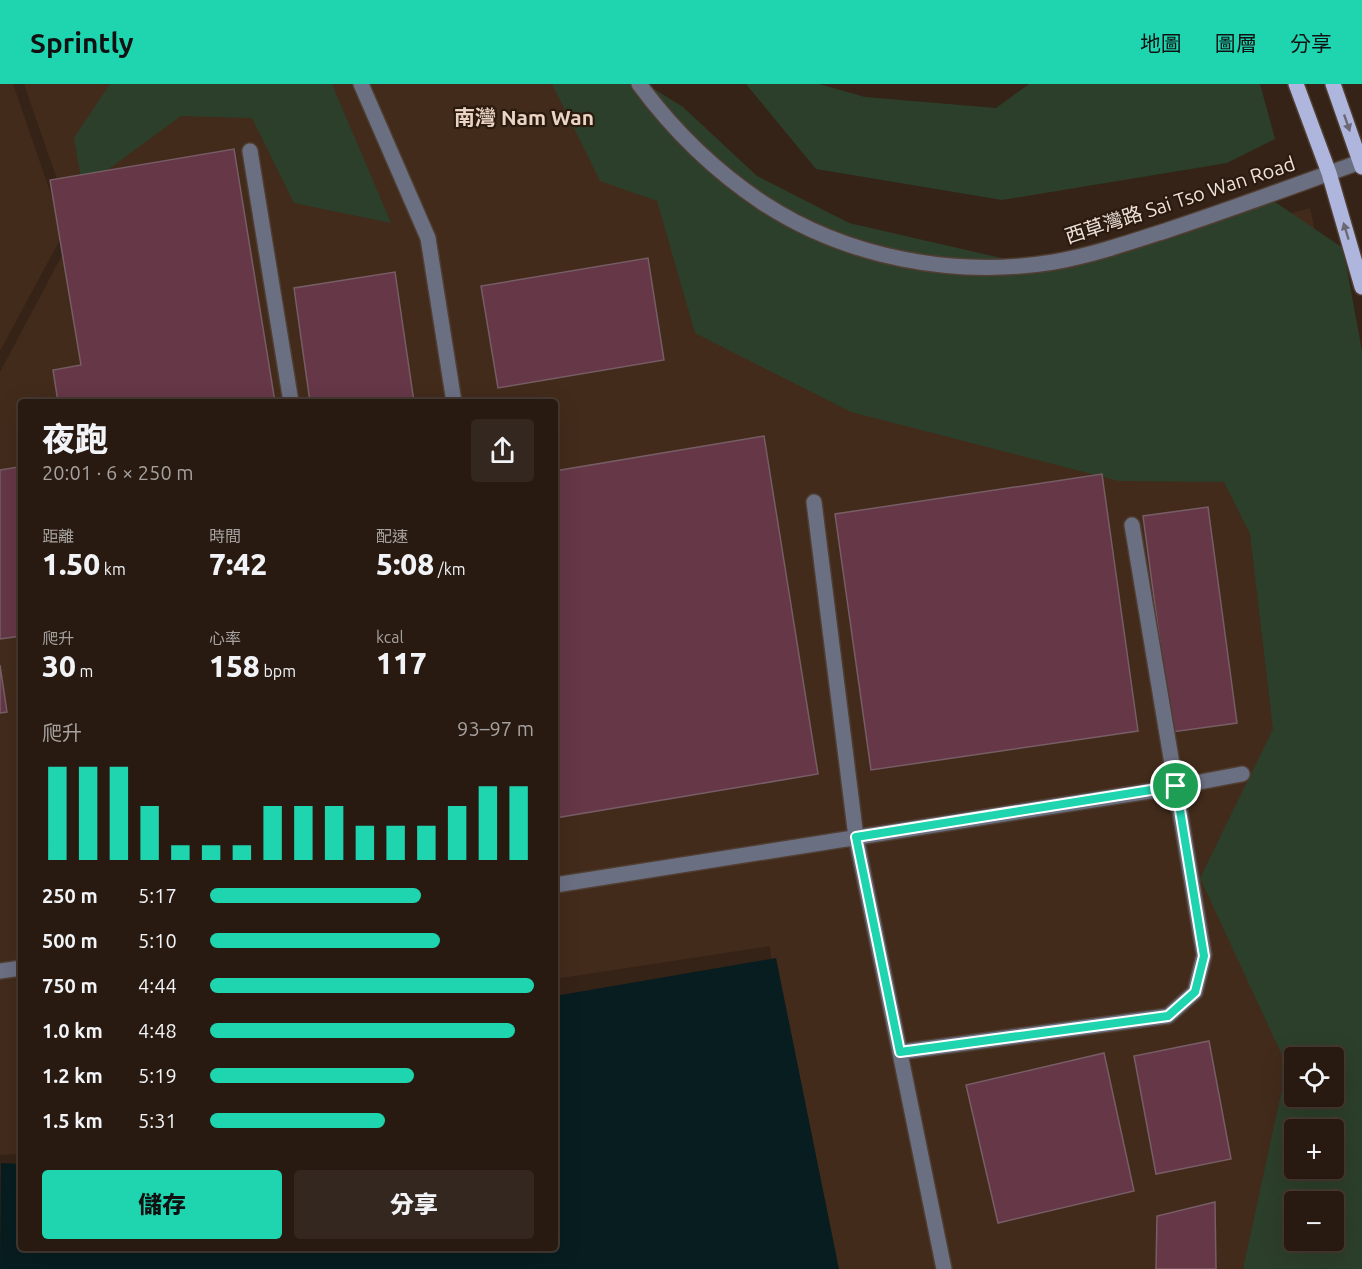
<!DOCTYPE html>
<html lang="zh-TW">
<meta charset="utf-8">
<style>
body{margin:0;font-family:Ubuntu,"Noto Sans TC",sans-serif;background:#34271f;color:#f1f3f6;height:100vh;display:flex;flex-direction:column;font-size:22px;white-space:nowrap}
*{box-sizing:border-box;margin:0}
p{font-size:20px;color:#a5a19f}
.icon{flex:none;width:33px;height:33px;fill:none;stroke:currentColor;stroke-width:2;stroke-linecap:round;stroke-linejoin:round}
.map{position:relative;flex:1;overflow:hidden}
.side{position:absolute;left:18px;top:315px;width:540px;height:852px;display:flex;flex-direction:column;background:#281a11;border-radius:6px;box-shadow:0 6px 24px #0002,0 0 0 2px #443831}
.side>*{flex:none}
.tools{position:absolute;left:1284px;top:963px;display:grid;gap:12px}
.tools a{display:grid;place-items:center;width:60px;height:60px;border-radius:6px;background:#281a11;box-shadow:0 6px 24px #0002,0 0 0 2px #443831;font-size:30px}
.pin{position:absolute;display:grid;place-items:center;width:51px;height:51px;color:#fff;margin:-26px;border:3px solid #fff;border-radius:50%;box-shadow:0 2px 6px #0007}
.round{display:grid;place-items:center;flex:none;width:63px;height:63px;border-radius:6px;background:#34271f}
.head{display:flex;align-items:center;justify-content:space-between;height:102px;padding:0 24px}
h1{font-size:33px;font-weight:800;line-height:45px}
.metrics{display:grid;grid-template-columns:repeat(3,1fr);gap:9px;height:102px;padding:6px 24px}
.metrics div{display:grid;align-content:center}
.metrics b{font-size:30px;font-weight:800}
.metrics small{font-size:16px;font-weight:400}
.metrics p{font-size:16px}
.chart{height:168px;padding:12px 24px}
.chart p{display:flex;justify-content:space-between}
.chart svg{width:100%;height:108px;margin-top:6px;stroke:#1ed5b0;stroke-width:6}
.button{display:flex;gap:12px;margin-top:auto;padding:12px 24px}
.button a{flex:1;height:69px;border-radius:6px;background:#1ed5b0;color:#111;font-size:24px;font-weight:800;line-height:69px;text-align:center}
.button a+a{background:#34271f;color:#f1f3f6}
ul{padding:0 24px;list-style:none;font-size:20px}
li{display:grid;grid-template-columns:96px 72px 1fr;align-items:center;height:45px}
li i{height:15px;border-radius:8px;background:#1ed5b0}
header{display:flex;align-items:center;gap:36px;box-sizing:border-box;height:84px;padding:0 30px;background:#1ed5b0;color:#111}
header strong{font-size:28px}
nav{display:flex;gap:33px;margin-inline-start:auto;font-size:21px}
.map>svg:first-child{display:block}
</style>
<header>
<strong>Sprintly</strong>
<nav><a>地圖</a><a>圖層</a><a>分享</a></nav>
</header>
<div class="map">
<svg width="1362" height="1185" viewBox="0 0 1362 1185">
<rect width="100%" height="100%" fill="#362317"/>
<path fill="#422b1b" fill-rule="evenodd" d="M0,0H13L64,148L0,267Z
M24,0H604L878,193L1083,187L1310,124L1354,327L1362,375V1107L1340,1185H831L771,874L770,862L555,895V318H21V1070L0,1071V288L75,147ZM1294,974H1334V1012H1294ZM1294,1046H1334V1084H1294ZM1294,1118H1334V1156H1294Z"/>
<path fill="#2c3f2a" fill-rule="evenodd" d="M110,0H332L391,139L294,119L252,34L181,32L110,84L82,101L74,54Z
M552,0H646L683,23L757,92L849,139L1049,185L1272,116L1343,164L1362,267V1185H1243L1287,982L1200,794L1273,645L1250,450L1224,398L1119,397L851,328L695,249L657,117L600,97ZM1294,974H1334V1012H1294ZM1294,1046H1334V1084H1294ZM1294,1118H1334V1156H1294Z
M746,0H819L865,13L996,24L1029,0H1260L1275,55L1227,79L1002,116L816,85Z"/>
<path fill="#071d1f" d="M776,874L839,1185H0L1,1079L21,1080V1164H555V912Z"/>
<path fill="#653747" stroke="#775d65" stroke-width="1.5" d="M234,65L275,318H58L53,286L81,281L50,96Z
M648,174L664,276L498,304L481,202Z
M395,188L414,318H310L294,204Z
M764,352L818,690L555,734V387Z
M18,383L21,400V552L0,555V386Z
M1102,390L1138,647L871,686L835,430Z
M1208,423L1237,639L1172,648L1143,432Z
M0,581L7,628L0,629Z
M1209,957L1231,1075L1156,1090L1134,972Z
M1104,969L1134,1107L998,1139L966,1001Z
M1215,1118L1216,1185H1156L1157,1132Z"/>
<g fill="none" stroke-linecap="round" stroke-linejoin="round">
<defs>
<path id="minor" d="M361,0L428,154L454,318
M639,0C673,46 715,87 763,119C847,174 955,194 1054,178C1093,171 1131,158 1168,146C1232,125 1296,101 1360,78
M250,67L291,318
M814,418L856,753L944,1185
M555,801L1163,705L1242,690
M0,887L21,884
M900,968L1168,932L1195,908L1204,871L1132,441"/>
<path id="major" d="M1296,0L1329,89L1362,203
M1333,0L1362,83"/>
</defs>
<use href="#minor" stroke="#503e32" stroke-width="18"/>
<use href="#major" stroke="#503e32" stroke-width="18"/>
<use href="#minor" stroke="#6b6f82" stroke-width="15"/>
<use href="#major" stroke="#afb6de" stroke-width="15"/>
</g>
<defs><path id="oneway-solid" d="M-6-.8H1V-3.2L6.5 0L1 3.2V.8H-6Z" transform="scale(1.5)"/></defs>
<g fill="#6d6876">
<use href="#oneway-solid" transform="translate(1347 39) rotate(71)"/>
<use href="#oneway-solid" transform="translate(1346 147) rotate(-107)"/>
</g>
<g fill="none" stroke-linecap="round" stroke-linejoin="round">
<defs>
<path id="route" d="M1176,702L1204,872L1195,908L1168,932L900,968L856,753Z"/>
</defs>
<use href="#route" stroke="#fff" stroke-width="12"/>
<use href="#route" stroke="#1ed5b0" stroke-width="8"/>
</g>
<g text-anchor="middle" stroke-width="4.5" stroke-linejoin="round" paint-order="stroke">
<g font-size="20" fill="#eee1d9" stroke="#2b1a0e">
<text transform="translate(1180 116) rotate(-18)" y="7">西草灣路 Sai Tso Wan Road</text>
</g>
<g font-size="21" font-weight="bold" fill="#ecd4c4" stroke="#2b1a0e">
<text x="524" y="41">南灣 Nam Wan</text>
</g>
</g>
</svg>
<div class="tools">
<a><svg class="icon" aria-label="locate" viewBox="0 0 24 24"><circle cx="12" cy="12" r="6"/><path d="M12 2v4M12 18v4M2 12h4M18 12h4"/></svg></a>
<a>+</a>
<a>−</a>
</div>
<div class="pin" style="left:1176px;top:702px;background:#1e9e55"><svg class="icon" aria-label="arrive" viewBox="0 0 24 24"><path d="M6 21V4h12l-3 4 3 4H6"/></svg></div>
<section class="side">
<div class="head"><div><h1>夜跑</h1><p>20:01 · 6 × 250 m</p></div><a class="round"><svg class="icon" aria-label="share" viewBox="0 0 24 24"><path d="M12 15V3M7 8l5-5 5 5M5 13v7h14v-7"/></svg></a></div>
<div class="metrics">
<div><p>距離</p><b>1.50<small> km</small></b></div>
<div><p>時間</p><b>7:42</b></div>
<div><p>配速</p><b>5:08<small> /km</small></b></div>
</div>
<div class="metrics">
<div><p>爬升</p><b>30<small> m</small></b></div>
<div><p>心率</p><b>158<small> bpm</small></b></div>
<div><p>kcal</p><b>117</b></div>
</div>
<div class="chart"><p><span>爬升</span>93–97 m</p>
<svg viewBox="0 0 160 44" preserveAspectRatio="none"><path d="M5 44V6M15 44V6M25 44V6M35 44V22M45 44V38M55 44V38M65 44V38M75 44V22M85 44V22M95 44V22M105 44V30M115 44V30M125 44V30M135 44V22M145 44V14M155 44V14"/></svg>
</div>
<ul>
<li><b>250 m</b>5:17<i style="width:65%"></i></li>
<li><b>500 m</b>5:10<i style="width:71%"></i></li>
<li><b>750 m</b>4:44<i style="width:100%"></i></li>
<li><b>1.0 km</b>4:48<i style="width:94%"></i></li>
<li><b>1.2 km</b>5:19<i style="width:63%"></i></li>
<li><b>1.5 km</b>5:31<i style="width:54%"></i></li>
</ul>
<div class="button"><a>儲存</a><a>分享</a></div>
</section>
</div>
